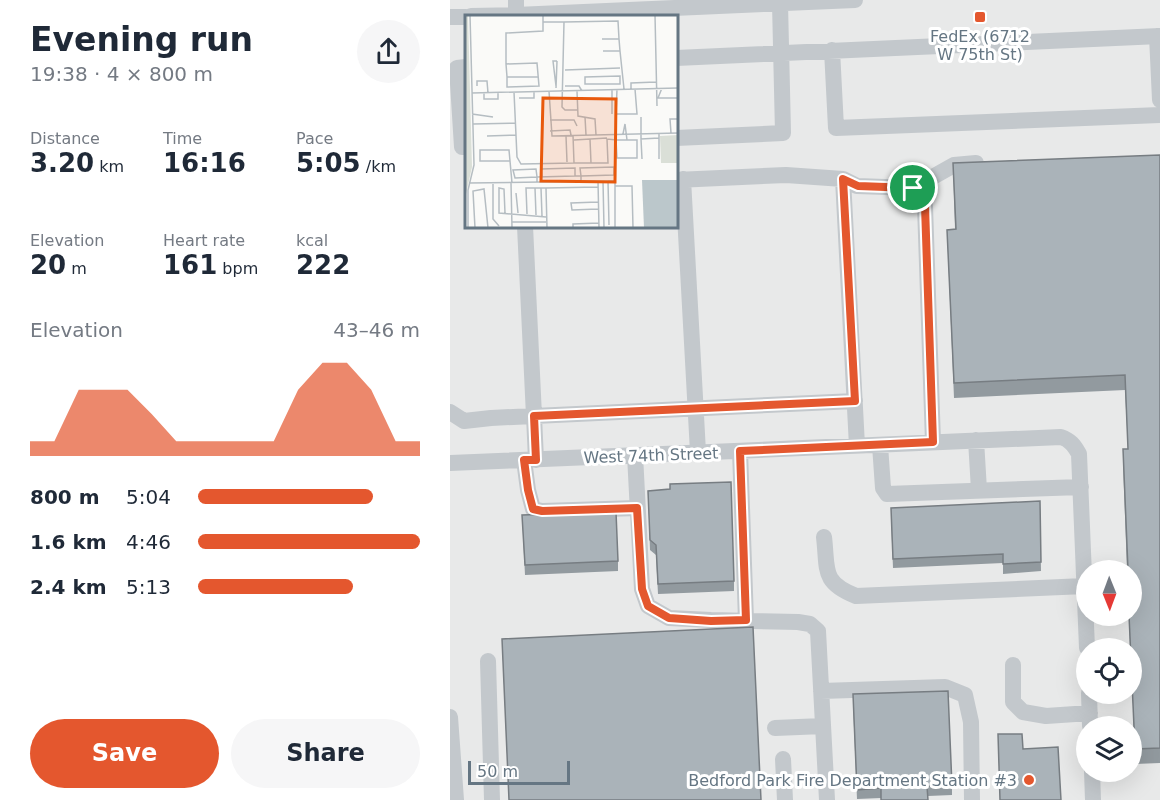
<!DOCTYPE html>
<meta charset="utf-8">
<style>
body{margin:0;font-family:"DejaVu Sans",sans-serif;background:#f6f6f7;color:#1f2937;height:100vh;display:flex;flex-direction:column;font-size:22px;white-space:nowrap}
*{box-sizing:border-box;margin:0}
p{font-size:20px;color:#747a83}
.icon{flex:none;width:33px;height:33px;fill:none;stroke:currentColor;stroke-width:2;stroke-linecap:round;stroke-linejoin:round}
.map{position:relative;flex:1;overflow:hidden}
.details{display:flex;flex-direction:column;background:#fff;width:450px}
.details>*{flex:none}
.needle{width:39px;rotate:179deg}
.buttons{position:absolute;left:626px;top:560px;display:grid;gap:12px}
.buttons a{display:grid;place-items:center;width:66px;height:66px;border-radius:50%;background:#fff;box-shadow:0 6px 24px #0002;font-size:30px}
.scale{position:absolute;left:18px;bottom:15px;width:102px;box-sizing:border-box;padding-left:6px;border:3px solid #657683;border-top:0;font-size:16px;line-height:21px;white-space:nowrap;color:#657683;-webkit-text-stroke:4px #fff;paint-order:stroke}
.pin{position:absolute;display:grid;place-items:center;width:51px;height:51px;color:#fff;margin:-26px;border:3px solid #fff;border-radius:50%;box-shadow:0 2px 6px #0007}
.round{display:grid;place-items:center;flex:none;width:63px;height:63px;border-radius:32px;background:#f6f6f7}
.summary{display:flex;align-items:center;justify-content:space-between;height:102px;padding:0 30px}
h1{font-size:33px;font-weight:700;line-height:45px}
.metrics{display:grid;grid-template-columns:repeat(3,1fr);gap:9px;height:102px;padding:6px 30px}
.metrics div{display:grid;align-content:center}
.metrics b{font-size:26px;font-weight:700}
.metrics small{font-size:16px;font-weight:400}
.metrics p{font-size:16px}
.chart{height:168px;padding:12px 30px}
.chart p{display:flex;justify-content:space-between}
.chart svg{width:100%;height:108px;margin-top:6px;fill:#e4572e;opacity:.7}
.cta{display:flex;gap:12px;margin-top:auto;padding:12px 30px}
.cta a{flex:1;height:69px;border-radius:36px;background:#e4572e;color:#fff;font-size:24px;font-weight:700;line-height:69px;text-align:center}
.cta a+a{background:#f6f6f7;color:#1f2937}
ul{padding:0 30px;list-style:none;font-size:20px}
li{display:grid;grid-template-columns:96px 72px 1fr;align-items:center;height:45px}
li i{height:15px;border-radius:8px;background:#e4572e}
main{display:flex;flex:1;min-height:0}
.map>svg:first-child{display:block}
</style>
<main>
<section class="details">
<div class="summary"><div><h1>Evening run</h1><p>19:38 · 4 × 800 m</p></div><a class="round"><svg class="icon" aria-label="share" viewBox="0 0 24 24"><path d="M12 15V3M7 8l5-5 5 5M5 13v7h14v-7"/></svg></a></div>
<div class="metrics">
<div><p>Distance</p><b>3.20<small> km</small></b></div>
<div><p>Time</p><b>16:16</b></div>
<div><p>Pace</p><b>5:05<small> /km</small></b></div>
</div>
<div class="metrics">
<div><p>Elevation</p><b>20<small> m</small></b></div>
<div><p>Heart rate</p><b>161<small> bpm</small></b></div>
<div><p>kcal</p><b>222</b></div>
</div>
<div class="chart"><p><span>Elevation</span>43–46 m</p>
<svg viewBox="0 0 160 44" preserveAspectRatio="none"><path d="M0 44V38L10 38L20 17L30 17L40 17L50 27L60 38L70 38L80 38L90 38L100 38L110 17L120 6L130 6L140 17L150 38L160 38V44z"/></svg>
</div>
<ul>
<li><b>800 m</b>5:04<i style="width:79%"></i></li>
<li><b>1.6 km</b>4:46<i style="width:100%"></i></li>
<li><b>2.4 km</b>5:13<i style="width:70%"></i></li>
</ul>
<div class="cta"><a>Save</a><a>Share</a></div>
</section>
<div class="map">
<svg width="710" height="800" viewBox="0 0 710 800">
<rect width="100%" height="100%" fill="#fafaf8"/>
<path fill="#e8e9e9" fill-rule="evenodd" d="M0,0H710V800H0ZM16,16H226V226H16ZM636,570H681V615H636ZM636,648H681V693H636ZM636,726H681V771H636Z"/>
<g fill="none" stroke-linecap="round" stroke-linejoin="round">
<path stroke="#c3c8cc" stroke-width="16" d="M66,0V15L405,0
M21,16L66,15
M0,17H16
M707,36L710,100
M382,50L386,128L710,115
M226,58L710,36
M16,67L7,68L12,147H16
M226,138L333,133L330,3
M233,179L248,452
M226,180L336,175L393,179
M463,188L475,206L483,442
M0,412L14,421L41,418L84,416L75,226
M526,440L529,490
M430,445L433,488L437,494L631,487
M407,446L393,179L407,186L463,188L504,165L526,163
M290,451L296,620
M185,455L192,589L198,606L219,618L261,620L348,622L360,624L368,631L377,800
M74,460L78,490L83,509L92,511L187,508
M86,460L84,416L405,401
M0,463L611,437C620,440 624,445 629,454L637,648
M374,537C378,570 371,582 406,596L635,586
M38,661L42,800
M563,665V702L573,712L596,716L640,713
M371,691L495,687L515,695L521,722L522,800
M639,693L640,726
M0,717L6,800
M325,728L373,726
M333,759L335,800
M642,771L643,800"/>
</g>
<path fill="#929a9f" d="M710,155V763L685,764L681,648H680L679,615H681V570H677L673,463V449H678L675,390L504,398L497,230L505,229L503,163Z
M198,491L284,581V591L208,594L206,555L200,550Z
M590,501L591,571L553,574V563L443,568L441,518Z
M72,515L168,561V571L75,575Z
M52,639L311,800H59Z
M403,704L502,786V795L478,796V800H431V798L407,799Z"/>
<path fill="#aab3b9" stroke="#777d82" stroke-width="1.5" d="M710,155V748L685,749L679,615H681V570H678L673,449H678L675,375L504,383L497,230L506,229L503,163Z
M281,482L284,581L208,584L206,545L200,540L198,491L220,489V484Z
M590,501L591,562L553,564V554L443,559L441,508Z
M166,512L168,561L75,565L72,515Z
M303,627L311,800H59L52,639Z
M498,691L502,786H477L478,800H431V788L407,790L403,694Z
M548,734H572L573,749L608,747L611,800H550Z"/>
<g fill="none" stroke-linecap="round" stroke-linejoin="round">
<defs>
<path id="route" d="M393,179L408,186L463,188L475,206L483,442L290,451L296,620L261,621L219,618L198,606L192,589L187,508L92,511L83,509L78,490L74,460H86L84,416L405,401Z"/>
</defs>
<use href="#route" stroke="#fff" stroke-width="12"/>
<use href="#route" stroke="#e4572e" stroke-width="8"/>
</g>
<g fill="#e4572e" stroke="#fff" stroke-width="2">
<rect x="524" y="11" width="12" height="12" rx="3"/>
<circle cx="579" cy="780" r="6"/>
</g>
<g text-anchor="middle" stroke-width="6" stroke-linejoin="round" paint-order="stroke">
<g font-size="16" fill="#657683" stroke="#fff">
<text x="530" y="42">FedEx (6712<tspan x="530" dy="18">W 75th St)</tspan></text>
<text x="567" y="786" text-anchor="end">Bedford Park Fire Department Station #3</text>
</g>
<g font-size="16" fill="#657683" stroke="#fff">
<text transform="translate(201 455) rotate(-2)" y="6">West 74th Street</text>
</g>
</g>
<g transform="translate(15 15)">
<rect width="213" height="213" fill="#fafaf8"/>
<path d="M0,0H3L7,152L1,179ZM213,120V148H196L195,121Z" fill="#dadfd7"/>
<path d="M177,165H213V213H179Z" fill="#bbc7cb"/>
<path fill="none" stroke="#b5bdc2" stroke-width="1.5" d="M190,0L192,91M78,7H99M137,24H154L155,36M138,36H155L159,74M41,49L72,48L74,71L42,72V62L41,49V18L78,16V0M100,55L155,53M155,61V69H120V62ZM42,62H73M12,71V66H22L23,78M91,71L88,46H92M100,71H114L117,76M91,73L92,46M197,73L193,83H213M152,74L151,99H172L170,74M166,74V68L191,67M147,75V99M84,76L87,121L213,118M112,76L113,101L130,104L131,120M49,77L52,142L56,149L109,148L108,120M7,78L213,73M19,78V84H33V78M54,83H69V77M113,95H100L97,92L99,7L153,6L154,24M7,99L28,102M120,102L121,120M176,102V124L194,123V118M85,105H109L112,111M8,109L51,108M85,116L105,115L106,120M206,118L205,104H213M158,119L160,109L162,125M22,121L51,120M101,121L102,147M194,123V144M125,124L126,148M176,124L177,144M109,125L142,123M151,125H172V143H152ZM45,146H15V135H44L47,168M109,148H143L142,124L152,125M77,162L76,154L110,153V161M133,166L134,213M138,166L139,213M143,166H150V213M72,167V162L71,154L48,155L50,163L72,162L110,161H116L149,160V152L115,153L116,161V166M4,168L143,166L144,210M46,168L47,213M28,169V204L34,211M150,171H167L168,213M70,173L71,200M76,173L77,201M51,178L53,198M133,187L106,188L107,195L133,194M40,198L39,174L34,173V198L81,202M62,199L61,173H81M47,207H81M3,213V175L9,150L5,0M10,213L8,176L19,174L23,213M82,213L81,173L133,172M108,213V209L134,208"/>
<path fill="#e8590c" fill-opacity="0.15" stroke="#e8590c" stroke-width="3" d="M78,83L151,84L150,167L76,166Z"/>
<rect width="213" height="213" fill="none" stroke="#657683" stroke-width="3"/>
</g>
</svg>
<div class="buttons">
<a><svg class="needle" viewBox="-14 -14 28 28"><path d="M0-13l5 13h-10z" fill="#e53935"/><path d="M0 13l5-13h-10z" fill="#747a83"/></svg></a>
<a><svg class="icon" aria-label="locate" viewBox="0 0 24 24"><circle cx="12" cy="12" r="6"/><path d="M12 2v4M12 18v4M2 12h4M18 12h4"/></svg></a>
<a><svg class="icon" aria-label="layers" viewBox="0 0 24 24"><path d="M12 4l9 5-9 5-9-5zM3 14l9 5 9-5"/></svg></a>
</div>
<div class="scale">50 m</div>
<div class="pin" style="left:463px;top:188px;background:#1e9e55"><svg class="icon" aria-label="arrive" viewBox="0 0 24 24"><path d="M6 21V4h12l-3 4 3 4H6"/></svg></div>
</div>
</main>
